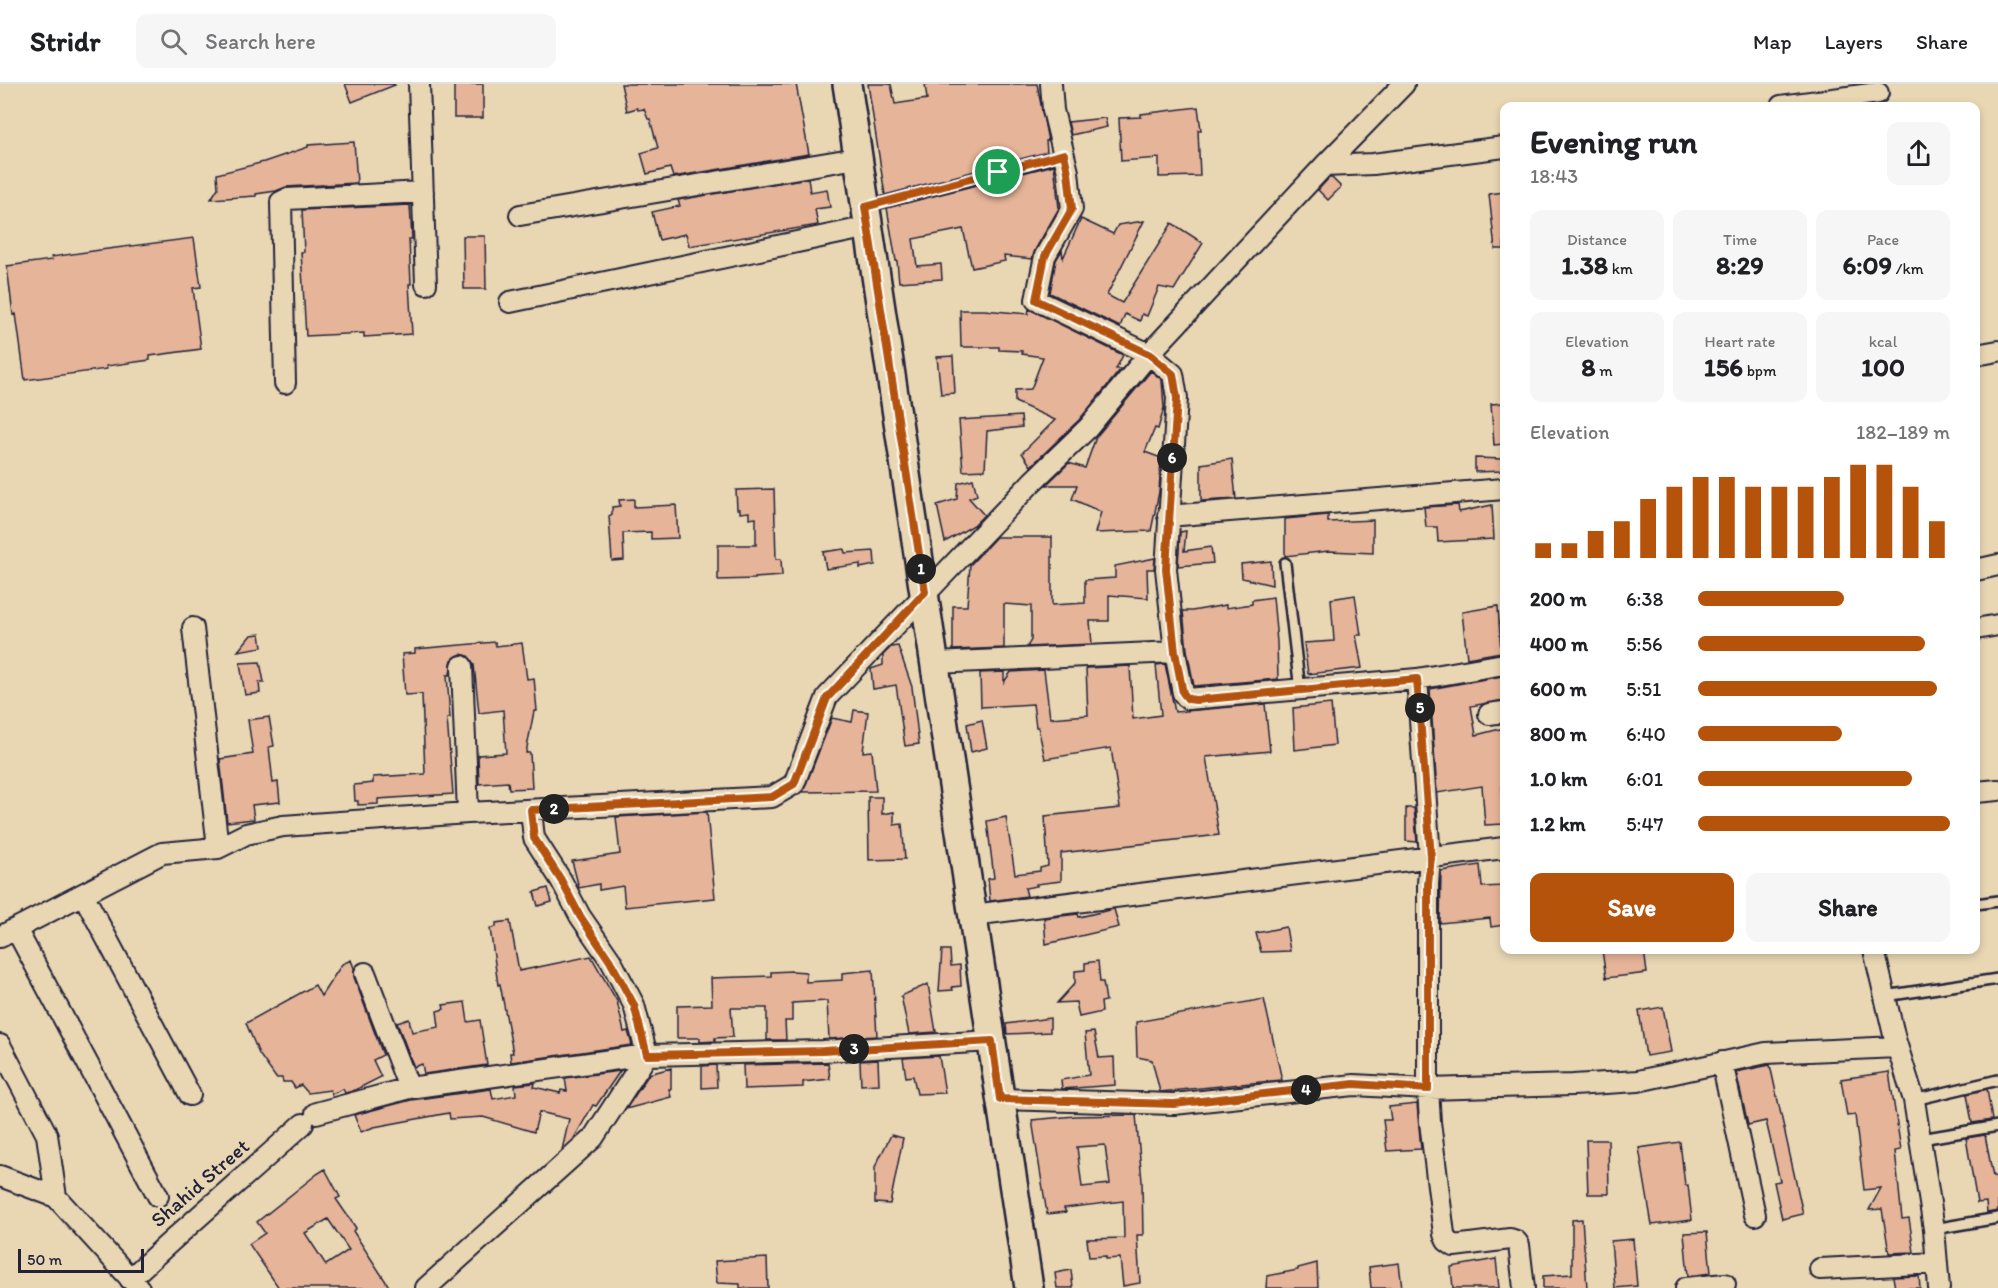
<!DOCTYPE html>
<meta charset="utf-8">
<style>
body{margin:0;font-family:Itim,sans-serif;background:#f6f6f6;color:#202124;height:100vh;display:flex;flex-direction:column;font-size:22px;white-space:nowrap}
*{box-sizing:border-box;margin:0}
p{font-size:20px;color:#757577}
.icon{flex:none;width:33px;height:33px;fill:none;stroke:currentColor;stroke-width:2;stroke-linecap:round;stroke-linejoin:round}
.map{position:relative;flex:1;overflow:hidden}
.panel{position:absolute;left:1500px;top:18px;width:480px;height:852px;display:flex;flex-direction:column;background:#fff;border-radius:12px;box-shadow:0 3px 9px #0003}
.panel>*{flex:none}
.scale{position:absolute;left:18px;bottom:15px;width:126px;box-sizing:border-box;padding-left:6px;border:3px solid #22223b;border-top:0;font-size:16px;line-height:21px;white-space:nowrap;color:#22223b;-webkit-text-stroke:4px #e9d7b4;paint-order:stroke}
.pin{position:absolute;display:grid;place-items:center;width:51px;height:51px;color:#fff;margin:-26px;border:3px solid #fff;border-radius:50%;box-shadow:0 2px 6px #0007}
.km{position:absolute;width:30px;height:30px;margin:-15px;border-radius:50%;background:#222;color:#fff;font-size:16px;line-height:30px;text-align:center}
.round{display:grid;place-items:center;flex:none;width:63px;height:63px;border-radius:12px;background:#f6f6f6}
.summary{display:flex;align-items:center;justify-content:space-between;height:102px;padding:0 30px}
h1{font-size:33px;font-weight:700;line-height:45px}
.metrics{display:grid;grid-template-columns:repeat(3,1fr);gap:9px;height:102px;padding:6px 30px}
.metrics div{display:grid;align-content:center;border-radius:12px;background:#f6f6f6;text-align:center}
.metrics b{font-size:26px;font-weight:700}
.metrics small{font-size:16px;font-weight:400}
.metrics p{font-size:16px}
.chart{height:168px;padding:12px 30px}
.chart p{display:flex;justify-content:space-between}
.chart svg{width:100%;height:108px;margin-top:6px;stroke:#b45309;stroke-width:6}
.cta{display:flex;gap:12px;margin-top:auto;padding:12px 30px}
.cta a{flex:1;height:69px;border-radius:12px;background:#b45309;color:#fff;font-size:24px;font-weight:700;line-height:69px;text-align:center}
.cta a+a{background:#f6f6f6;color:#202124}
ul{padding:0 30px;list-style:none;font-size:20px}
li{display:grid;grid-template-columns:96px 72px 1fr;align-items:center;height:45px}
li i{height:15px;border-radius:8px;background:#b45309}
header{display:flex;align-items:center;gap:36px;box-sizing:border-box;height:84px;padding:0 30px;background:#fff;border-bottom:2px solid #e0e0e0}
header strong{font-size:28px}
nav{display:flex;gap:33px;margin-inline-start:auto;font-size:21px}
.search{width:420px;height:54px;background:#f6f6f6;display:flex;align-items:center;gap:15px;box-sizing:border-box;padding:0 21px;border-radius:12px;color:#757577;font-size:22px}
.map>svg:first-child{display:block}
</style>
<header>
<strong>Stridr</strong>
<div class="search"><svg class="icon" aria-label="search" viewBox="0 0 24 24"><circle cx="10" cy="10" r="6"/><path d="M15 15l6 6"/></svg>Search here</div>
<nav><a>Map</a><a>Layers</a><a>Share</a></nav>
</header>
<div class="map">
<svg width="1998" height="1204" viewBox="0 0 1998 1204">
<rect width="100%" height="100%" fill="#e9d7b4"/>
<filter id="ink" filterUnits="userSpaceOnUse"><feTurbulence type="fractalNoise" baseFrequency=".0167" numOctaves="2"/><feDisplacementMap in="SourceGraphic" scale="12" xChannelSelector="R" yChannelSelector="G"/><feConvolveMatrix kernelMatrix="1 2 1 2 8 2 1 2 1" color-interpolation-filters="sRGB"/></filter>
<g filter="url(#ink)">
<path fill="#e6b498" stroke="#22223b" stroke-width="1.5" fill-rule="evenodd" d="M345,0H394L395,1L352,18Z
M454,0H483V34H454Z
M621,0H796L809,70L673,93L670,84L647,90L641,69L658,64L650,35H648L644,25L638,26L637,24L627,27Z
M868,0H891L895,20L927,15L925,0H1037L1048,57H1046L1047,68L885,111Z
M1198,23L1201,46H1198L1200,92L1159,93V74L1121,77L1119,34L1141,33V30Z
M1105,34L1107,43L1071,51L1068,38Z
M354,58L357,99L286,103L276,107L256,110V112L211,115L218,104L217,90L264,78L308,63V61Z
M1054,81L1059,124L1035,166L1032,175L1004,172L1005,177L972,184L963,145L913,155L917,182L941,180L942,195L899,198L897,177H896L887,124Z
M808,94L810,108L827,105L830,123L815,125L818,141L689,162L686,150L659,156L652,128L680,122L678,116Z
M1329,94H1332L1341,103L1328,116L1318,106Z
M1504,108V165H1495L1489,110Z
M410,121L412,155H409L411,200H409L412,250L364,253V249L306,252L301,168H304L302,126Z
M1081,135L1113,150L1118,141L1144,137L1107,211L1122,219L1172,139L1203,159L1174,206L1159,203L1147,232L1142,230L1140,237L1125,230L1120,243L1050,209L1056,176L1062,166L1063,174Z
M463,152H485L486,205H464Z
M194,154L201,203L193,204L201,265L150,272V276L106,282L107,285L25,296L16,230L13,231L7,182L52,176L51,173L100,166Z
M1029,225L1123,271L1116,285H1121L1079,336L1031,382L1022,369L1055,336L1015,318V306L1031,305L1043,273L1022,270V267L999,266V263H961L960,226H984L1028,230Z
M953,272L955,309L941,310L937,273Z
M1151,287L1162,296L1164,324L1158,345L1155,344L1145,368L1161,374L1159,408L1151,447L1095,449L1101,428L1072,415L1077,401H1046L1069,379L1085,384L1096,353Z
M1504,319V360L1494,361L1491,320Z
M1021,332L1022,343L987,347L985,386L963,387L959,336Z
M1475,374L1504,375V387L1475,388Z
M1232,375L1236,415L1201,417V380Z
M973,395L977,411L969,414L984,431L974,441L945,458L937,421L957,415L958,399Z
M774,405L776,475H781L782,492L755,494V495L718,496V461H756V434L749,435V428L740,429V425H737L736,406Z
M634,415V423L676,421L678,454L651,455V448L623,449L624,476L612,477L609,432L612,430V423L620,422L619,416Z
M1458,421L1459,428L1492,421L1494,455L1438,458L1437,443H1426L1424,423Z
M1328,431V438L1373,436V469L1329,467L1285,472V435Z
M1186,447L1184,467L1211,463L1213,479L1178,482L1180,448Z
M996,453H1052V521L1085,519V496L1115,494V482L1155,474L1154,485H1147L1148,514L1109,511V537H1090L1092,560L1027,563L1031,556V522L1004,520V564L953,566V522H967L970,481Z
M844,465L845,469L874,467L875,481L860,484V480L826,485L823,468Z
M1271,477L1272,501L1242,494L1241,480Z
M1355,511L1361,551H1356L1362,584L1308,590L1304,559L1334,557L1331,515Z
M1273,513L1277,558L1278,595L1194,602L1187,566L1183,527H1192L1226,521V524L1252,520V516Z
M1498,522L1501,568L1467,574L1462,528Z
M260,550L262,563L238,567L251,551Z
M495,558L496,562L522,559L527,595L534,594L537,627H534L526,669H530L532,704L509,705L508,698L479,700L478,671L506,669L503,626L479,629L474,581L468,572L461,570L452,576L450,591H447L450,634H447L453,710L378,715V720L358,721V717H355L354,701L373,699V693L425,690L422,610L405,611L402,570L415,569V565Z
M898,562L912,603L919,660L905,662L896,601L873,605L871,585L883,581V571L891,563Z
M260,578L264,598H259L260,609L245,611L240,579Z
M1165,580L1175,628L1265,620L1270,667L1206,673L1219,751L1061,769V797L1036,800L1037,802L1025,804L1027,812L990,817L988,795L994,794L987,737L1006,733L1015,790L1040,787V784L1048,782L1045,732L1120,724L1111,664L1045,675L1038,643H1036L1033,620L981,623L980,589L1004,588V598L1011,588L1044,586L1050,634L1088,631L1086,584L1130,582L1133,635L1161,631L1156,581Z
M1502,592L1504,616L1471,622L1476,651L1504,644V673L1501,674L1504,740L1485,741L1482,702L1437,709L1430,605Z
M1331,620L1335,661L1295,666L1293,624Z
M854,626L868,628L863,668L872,667L876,707L803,708L832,634L852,638Z
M269,633L274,662L269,663L273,699L278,698L280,718L252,721L254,735L227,738L220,675L253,670L248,636Z
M982,636L987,664L971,668L967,640Z
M868,713H882V730L894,728V741L902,740L905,775L869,776Z
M1406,724H1414L1417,758L1406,757Z
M707,728L715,814L625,823L623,802L599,806V800L579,804L572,777L620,770L616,733Z
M1480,781L1482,803L1504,802V841L1491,843L1490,834L1440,839L1441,787Z
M548,804L552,818L538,822L534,808Z
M1114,825L1119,843L1046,860L1044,834L1078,830L1079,833Z
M510,837L519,887L591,872L617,917L624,948L628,947L632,961L511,978L510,969H513L500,900L498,901L490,844L496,843V839Z
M1286,843L1290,867L1261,868L1256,849Z
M942,866H950L951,882L960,881L961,902L952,903L953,906L939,907Z
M1602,866H1644L1647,889L1606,894Z
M351,876L354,884V893L383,971L373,976L381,993L353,1007L345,1009L343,1005L332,1010L330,1006L308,1009L301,1001L295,1004L291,998H283L282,994H276L259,970L246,939L315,901L321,912L342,880Z
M1098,877L1100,898H1103L1106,917L1101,918L1102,928L1079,933L1076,918L1057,919L1075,899V887L1085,886V879Z
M873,886L877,952L829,955L827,917L792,919V937H785L786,956H767V924H731L733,953L715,954V957L700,958V954H677V922L712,921L711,894L771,892V888L792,887L806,888V898L842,896V889Z
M928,900L936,948L909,950L901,912Z
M1264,915L1282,996L1160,1008L1152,976L1137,973L1136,938Z
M465,918L468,938L480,936L487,981L424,990L422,980L414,983L397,939L409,935L412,948L439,943L437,927L444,925L443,921Z
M1663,923L1671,968L1646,972L1639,927Z
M1050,934V948L1007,950L1006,940Z
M1094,948L1099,974L1114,973L1115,1001L1062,1005L1061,996L1089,991L1085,949Z
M939,972L945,1009L917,1010L913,992L906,993L903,974Z
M878,976L879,1000L861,1001L860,977Z
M828,979L830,995L803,998V1003L744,1005L743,981Z
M716,981L717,1003L702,1004V982Z
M1770,981L1803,1130L1782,1135L1774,1098L1780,1097L1766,1037L1748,1041L1736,988Z
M671,984V1005H669L671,1013L626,1025L649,990Z
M620,987L596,1022L593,1021L573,1056L562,1066L569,1035L539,1028L534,1048L483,1033L450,1035L449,1029L374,1043L361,1048L354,1031L411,1016L491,1005L493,1015L516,1011L515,1001L535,999L534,1003L560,1009L561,1006L567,1007L565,994Z
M1889,988L1901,1066L1895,1067L1902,1135L1909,1134L1914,1168L1889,1169L1882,1125L1869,1126L1881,1104L1864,1106L1855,1031L1847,1032L1841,995Z
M1987,1005L1992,1036L1972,1039L1967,1010Z
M1417,1020L1421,1065L1387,1067L1383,1036H1391L1389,1023Z
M1136,1031L1142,1097L1143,1151H1137L1140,1199L1123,1202L1120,1174L1106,1175V1172L1089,1173L1087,1155L1124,1154L1123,1117L1064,1124L1066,1128L1047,1130L1032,1036L1075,1032ZM1105,1061L1110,1100L1082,1103L1077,1063Z
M891,1051L903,1054L890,1120L875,1119V1083Z
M1985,1051L1993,1093L1996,1092L1998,1111V1127L1987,1129L1986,1118L1977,1119L1966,1054Z
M1586,1056H1608L1609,1110H1588Z
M1680,1058L1685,1101H1688L1692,1136L1652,1141L1639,1064Z
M325,1085L340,1113L336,1115L356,1144L353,1147L390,1204H279L249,1160L265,1149L257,1138L317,1090ZM328,1135L349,1166L326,1181L305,1149Z
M1582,1135L1587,1204H1543V1192L1572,1190V1136Z
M1707,1148L1711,1189L1688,1192L1684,1149Z
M1633,1155L1637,1202L1615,1204L1611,1157Z
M767,1174L768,1204H740V1200L717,1199L715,1177Z
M1496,1175L1499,1204H1453L1451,1183Z
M1317,1179L1318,1204H1266L1267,1192L1298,1186V1184Z
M1399,1179L1402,1204H1371L1369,1183Z
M1071,1186L1073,1204H1057L1055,1189Z
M1919,1192L1920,1204H1895L1893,1193Z"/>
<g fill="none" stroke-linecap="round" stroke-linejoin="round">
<defs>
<path id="lane" d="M869,122L1064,71
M1285,479L1300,606
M1976,820L1998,817
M1885,912L1998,895
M1914,1016L1998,996
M1921,1055L1998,1042
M1934,1145L1998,1134"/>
<path id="street" d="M419,0L426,200
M1051,0L1053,26L1068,88L1072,125L1045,172L1036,216L1149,270L1173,290L1177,314L1166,485L1175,568L1183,609L1188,615L1417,595L1504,580
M1781,22L1878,9
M1324,82L1373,80L1504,63
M520,131L857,74
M510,218L869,143
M1976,271L1998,267
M285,299L281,118L287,115L423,108
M1168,432L1504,405
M1976,486L1998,481
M193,544L218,764
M1976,545L1998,541
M935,579L1175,568
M462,582L468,729
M1417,595L1430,773L1428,800V1005L1430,1038L1444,1150L1447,1157L1454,1162L1510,1155L1516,1157L1519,1161L1524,1204
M1489,630L1504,628
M1976,708L1998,706
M83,810L190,1011
M973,831L1504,764
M16,845L158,1112
M0,853L162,769L218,764L246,750L283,742L468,729L772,713L794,700L827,613L1033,397L1088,344L1149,270L1324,82L1404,0
M1874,866L1895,955L1914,1016L1934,1145L1939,1204
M365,889L409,1004
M0,961L47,1051L56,1113
M1722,978L1755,1131
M1000,1015L1174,1020L1354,1001L1428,1005L1573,1001L1638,997L1766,969L1897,963
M316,1029L409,1004L647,971L823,967L992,957
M0,1092L56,1113L139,1204
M1820,1185L1937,1179
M130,1195C186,1142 246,1092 303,1040
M426,1204L593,1054L647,971L634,921L611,877L580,832L561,796L534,754L531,726
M1686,1204L1725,1200"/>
<path id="secondary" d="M847,0L1029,1204"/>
</defs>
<use href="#lane" stroke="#22223b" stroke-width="14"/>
<use href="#street" stroke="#22223b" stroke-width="24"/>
<use href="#secondary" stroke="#22223b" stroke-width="32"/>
<use href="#lane" stroke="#e9d7b4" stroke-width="9"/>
<use href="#street" stroke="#e9d7b4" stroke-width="20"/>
<use href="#secondary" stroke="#e9d7b4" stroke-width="27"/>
</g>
</g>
<g fill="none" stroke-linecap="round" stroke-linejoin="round" filter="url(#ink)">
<defs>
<path id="route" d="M1064,70L1068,88L1072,125L1045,172L1036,216L1149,270L1173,290L1177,314L1166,485L1175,568L1183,609L1188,615L1196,616L1417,595L1431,773L1428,800V1005L1354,1000L1174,1020L1000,1015L992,957L823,967L647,971L634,921L610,877L580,832L561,796L534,754L531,726L772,713L794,700L827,614L925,508L865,123Z"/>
</defs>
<use href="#route" stroke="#fff" stroke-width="12"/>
<use href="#route" stroke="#b45309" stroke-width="8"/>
</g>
<g text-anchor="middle" stroke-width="5" stroke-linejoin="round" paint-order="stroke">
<g font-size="21" fill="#22223b" stroke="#e9d7b4">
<text transform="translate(200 1099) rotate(-41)" y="7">Shahid Street</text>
</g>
</g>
</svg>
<div class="scale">50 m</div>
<div class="pin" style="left:998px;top:88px;background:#1e9e55"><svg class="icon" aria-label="arrive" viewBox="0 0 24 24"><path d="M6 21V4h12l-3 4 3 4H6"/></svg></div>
<b class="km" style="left:921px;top:485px">1</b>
<b class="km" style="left:554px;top:725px">2</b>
<b class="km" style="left:854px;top:965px">3</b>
<b class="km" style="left:1306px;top:1006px">4</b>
<b class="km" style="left:1420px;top:624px">5</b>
<b class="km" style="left:1172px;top:374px">6</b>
<section class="panel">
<div class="summary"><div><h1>Evening run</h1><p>18:43</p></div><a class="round"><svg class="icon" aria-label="share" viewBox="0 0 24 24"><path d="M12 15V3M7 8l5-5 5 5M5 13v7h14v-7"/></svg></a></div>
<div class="metrics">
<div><p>Distance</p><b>1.38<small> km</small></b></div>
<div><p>Time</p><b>8:29</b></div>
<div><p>Pace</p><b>6:09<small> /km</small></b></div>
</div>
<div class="metrics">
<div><p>Elevation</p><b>8<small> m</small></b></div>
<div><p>Heart rate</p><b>156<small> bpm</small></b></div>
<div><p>kcal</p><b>100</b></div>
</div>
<div class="chart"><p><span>Elevation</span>182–189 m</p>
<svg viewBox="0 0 160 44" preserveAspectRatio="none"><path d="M5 44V38M15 44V38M25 44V33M35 44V29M45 44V20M55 44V15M65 44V11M75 44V11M85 44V15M95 44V15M105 44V15M115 44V11M125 44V6M135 44V6M145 44V15M155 44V29"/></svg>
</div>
<ul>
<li><b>200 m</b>6:38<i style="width:58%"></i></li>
<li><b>400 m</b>5:56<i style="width:90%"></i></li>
<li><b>600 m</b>5:51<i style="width:95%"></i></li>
<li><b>800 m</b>6:40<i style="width:57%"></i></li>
<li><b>1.0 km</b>6:01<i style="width:85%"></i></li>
<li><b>1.2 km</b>5:47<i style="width:100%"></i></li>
</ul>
<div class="cta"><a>Save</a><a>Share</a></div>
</section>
</div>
